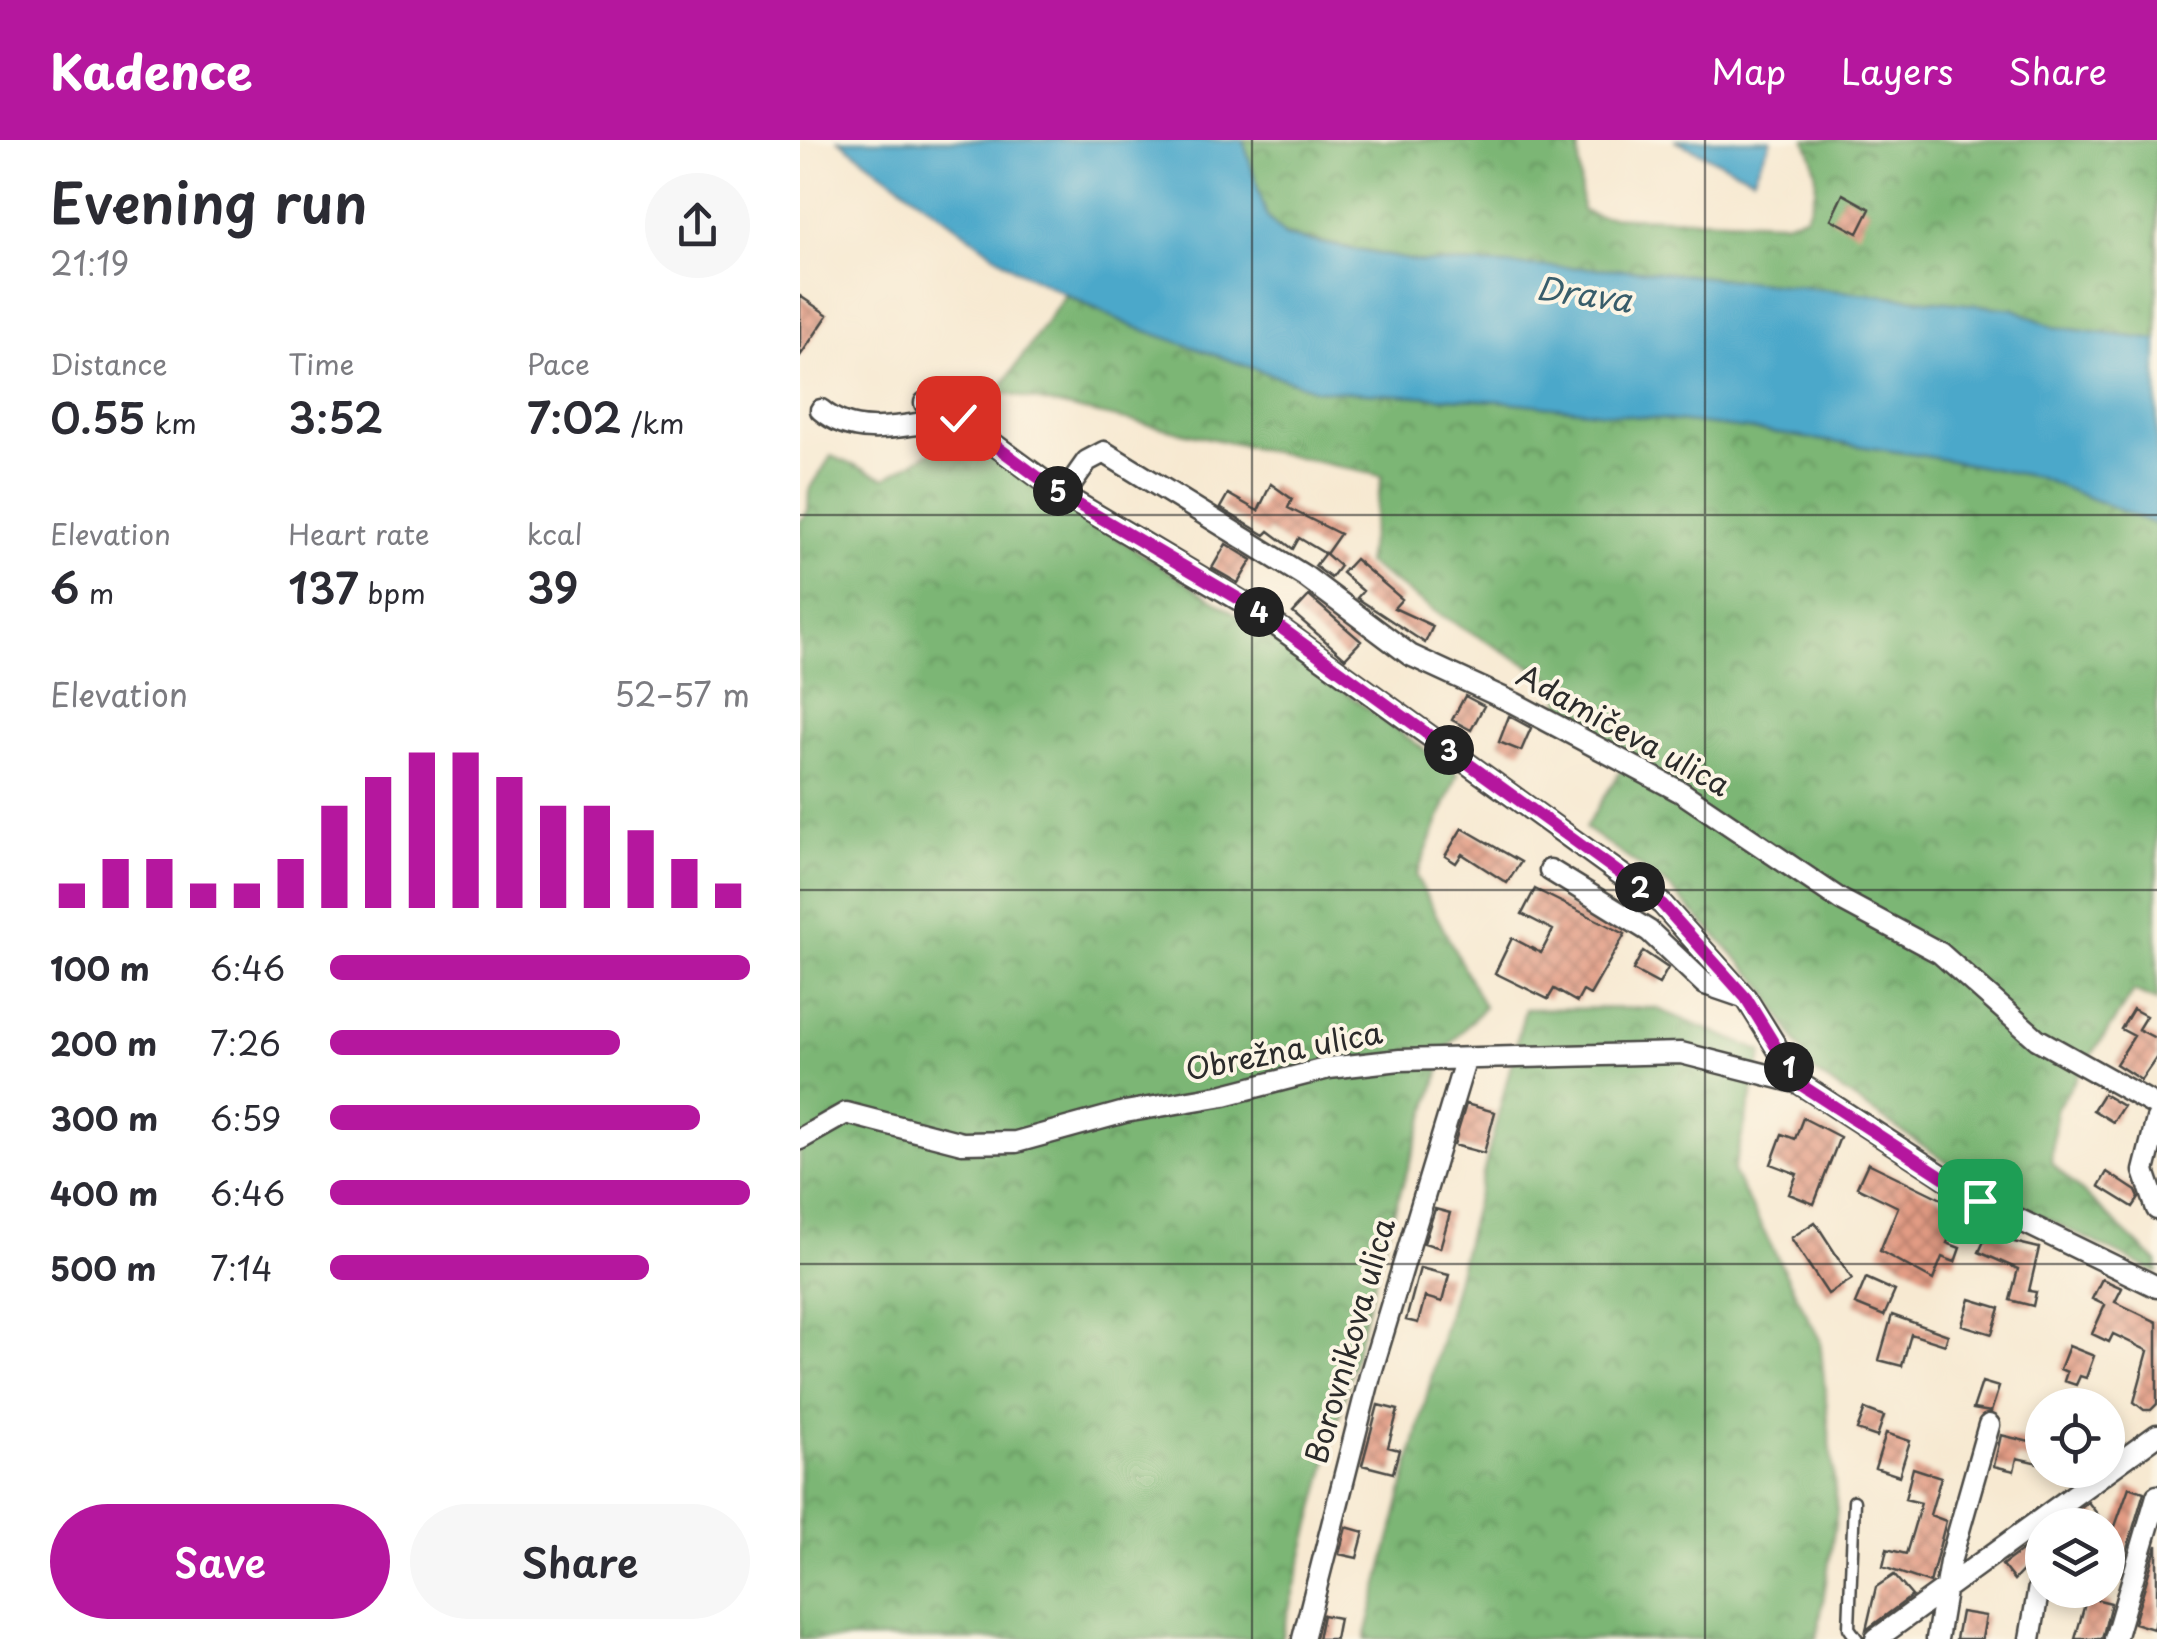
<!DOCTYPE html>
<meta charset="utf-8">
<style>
body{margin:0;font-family:"Playpen Sans",sans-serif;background:#f7f7f7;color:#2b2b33;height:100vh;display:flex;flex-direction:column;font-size:38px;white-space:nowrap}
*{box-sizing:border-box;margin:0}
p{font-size:32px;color:#7c7c81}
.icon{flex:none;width:55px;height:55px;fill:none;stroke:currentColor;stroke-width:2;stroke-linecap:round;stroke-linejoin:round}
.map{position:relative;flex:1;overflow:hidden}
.sheet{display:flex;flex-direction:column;background:#fff;width:800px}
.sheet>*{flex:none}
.fabs{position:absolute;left:1225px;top:1248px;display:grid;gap:20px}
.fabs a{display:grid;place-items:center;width:100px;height:100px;border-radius:50%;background:#fff;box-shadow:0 5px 15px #0003;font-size:50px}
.pin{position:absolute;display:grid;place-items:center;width:85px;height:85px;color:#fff;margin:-42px;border-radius:20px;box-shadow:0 5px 15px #0006}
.km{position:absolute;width:50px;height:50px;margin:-25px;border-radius:50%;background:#222;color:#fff;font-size:28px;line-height:50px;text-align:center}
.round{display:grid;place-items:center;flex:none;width:105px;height:105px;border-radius:52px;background:#f7f7f7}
.head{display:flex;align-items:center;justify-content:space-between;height:170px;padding:0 50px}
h1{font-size:55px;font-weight:600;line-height:75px}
.stats{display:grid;grid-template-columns:repeat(3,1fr);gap:15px;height:170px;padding:10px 50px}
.stats div{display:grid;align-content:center}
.stats b{font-size:42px;font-weight:600}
.stats small{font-size:28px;font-weight:400}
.stats p{font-size:28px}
.chart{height:280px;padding:20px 50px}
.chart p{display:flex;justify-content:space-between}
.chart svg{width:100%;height:180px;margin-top:10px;stroke:#b5179e;stroke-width:6}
.button{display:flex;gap:20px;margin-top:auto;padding:20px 50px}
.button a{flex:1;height:115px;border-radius:60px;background:#b5179e;color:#fff;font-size:40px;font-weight:600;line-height:115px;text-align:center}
.button a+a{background:#f7f7f7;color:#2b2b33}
ul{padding:0 50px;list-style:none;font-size:32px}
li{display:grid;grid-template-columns:160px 120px 1fr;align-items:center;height:75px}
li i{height:25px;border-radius:12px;background:#b5179e}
header{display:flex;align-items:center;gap:60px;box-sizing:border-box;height:140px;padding:0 50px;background:#b5179e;color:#fff}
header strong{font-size:48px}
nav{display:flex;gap:55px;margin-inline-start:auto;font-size:35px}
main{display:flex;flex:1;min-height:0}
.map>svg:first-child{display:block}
</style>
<header>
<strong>Kadence</strong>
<nav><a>Map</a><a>Layers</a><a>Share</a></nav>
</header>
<main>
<section class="sheet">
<div class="head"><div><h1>Evening run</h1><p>21:19</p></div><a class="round"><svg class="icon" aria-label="share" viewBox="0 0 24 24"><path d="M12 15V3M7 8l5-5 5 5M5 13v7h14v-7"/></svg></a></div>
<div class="stats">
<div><p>Distance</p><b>0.55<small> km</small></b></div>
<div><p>Time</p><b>3:52</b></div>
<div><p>Pace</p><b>7:02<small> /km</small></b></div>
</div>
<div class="stats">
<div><p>Elevation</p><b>6<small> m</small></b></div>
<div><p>Heart rate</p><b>137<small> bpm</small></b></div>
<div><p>kcal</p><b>39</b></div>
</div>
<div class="chart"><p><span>Elevation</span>52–57 m</p>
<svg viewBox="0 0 160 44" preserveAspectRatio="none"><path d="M5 44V38M15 44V32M25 44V32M35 44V38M45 44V38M55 44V32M65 44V19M75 44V12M85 44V6M95 44V6M105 44V12M115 44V19M125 44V19M135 44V25M145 44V32M155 44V38"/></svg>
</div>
<ul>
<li><b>100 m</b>6:46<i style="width:100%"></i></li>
<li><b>200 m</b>7:26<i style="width:69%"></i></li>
<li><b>300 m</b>6:59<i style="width:88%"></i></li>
<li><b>400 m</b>6:46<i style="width:100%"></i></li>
<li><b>500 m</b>7:14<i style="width:76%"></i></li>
</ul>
<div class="button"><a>Save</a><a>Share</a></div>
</section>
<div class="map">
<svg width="1357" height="1499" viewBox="0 0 1357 1499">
<defs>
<pattern id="forest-crowns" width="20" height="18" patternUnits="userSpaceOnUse" patternTransform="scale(2.5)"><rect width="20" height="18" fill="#7cb675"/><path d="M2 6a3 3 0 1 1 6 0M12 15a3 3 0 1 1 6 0" fill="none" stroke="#669460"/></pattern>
<pattern id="building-cross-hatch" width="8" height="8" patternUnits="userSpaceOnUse" patternTransform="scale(2.5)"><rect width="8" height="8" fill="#e29b84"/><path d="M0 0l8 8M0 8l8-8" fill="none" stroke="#b77f6c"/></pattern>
</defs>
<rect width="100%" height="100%" fill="#fcf5e5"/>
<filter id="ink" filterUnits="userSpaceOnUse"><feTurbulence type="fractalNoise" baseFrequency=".01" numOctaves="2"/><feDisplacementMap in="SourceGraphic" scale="20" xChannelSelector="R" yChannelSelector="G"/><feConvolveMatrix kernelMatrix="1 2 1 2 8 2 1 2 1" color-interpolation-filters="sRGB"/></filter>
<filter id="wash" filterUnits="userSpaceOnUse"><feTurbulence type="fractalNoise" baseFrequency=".0048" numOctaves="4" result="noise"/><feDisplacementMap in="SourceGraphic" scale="40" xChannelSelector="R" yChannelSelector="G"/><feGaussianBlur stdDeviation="2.25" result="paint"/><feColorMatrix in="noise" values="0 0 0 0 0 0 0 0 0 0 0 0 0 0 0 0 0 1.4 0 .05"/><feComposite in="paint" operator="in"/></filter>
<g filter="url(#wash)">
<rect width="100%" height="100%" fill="#f7e9d1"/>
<path fill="url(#forest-crowns)" stroke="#547050" stroke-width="2.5" d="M443,0H778L782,71L798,76L984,82L1005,76C1021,50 1018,24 1005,0H1357V200L1253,187L1214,169L839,130L619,122L485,95L467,77Z
M265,155L332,186L516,250L701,261L947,289L1131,317L1237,337L1357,385V861L1334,851L1256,969L1251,1023L1357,1122V1133L1190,1051L1014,932L962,844L869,747L785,688L828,619L759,578L761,544L639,474L566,423L582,336L198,252Z
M168,301L452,485L658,634L616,736L684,867L647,908L587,1093L481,1499H0V382L8,371L9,351L31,316L85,338L136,309Z
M855,868L963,912L933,1032L1020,1200L1037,1371L1017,1499H565L725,869Z"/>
<path fill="#4ca8ca" stroke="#3c6a7a" stroke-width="2.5" d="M39,0H443L467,77L485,96L619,122L839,130L1214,169L1253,187L1357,200V385L1237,337L1131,317L947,289L701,261L516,250L332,186L216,130Z
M874,0H971L953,38Z"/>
<g id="blocks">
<path fill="url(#building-cross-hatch)" d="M1043,54L1070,69L1058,93L1031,79Z
M0,156L28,175L0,216Z
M471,344L492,359L488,368L540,394L526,414L499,398L493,409L469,391L465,395L420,368L428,354L458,371Z
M426,404L452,420L438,443L412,428Z
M525,413L540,426L531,438L515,426Z
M555,419L602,459L594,468L633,486L625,503L557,458L563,451L542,433Z
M509,456L561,501L545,518L493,473Z
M665,556L684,566L671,590L652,580Z
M709,576L731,588L721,611L699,602Z
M662,688L721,722L707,743L662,714L656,723L645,716Z
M735,749L825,794L790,855L783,851L777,862L754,849L748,859L695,833L712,798L741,813L753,790L722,774Z
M843,811L868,828L859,844L833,830Z
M1333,869L1346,876L1338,889L1357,899V917L1341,940L1316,924L1334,896L1321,889Z
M1303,954L1323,966L1313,982L1293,970Z
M666,964L695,972L684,1013L654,1005Z
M1003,978L1040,997L1014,1064L989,1054L997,1034L971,1024L982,994L995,999Z
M1068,1023L1162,1069L1147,1103L1160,1108L1155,1122L1142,1117L1133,1140L1080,1111L1098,1067L1057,1047Z
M1307,1032L1336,1051L1339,1058L1333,1067L1299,1046Z
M635,1069L650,1073L640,1108L624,1103Z
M1015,1082L1052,1139L1028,1154L991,1098Z
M1190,1088L1214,1102L1239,1108L1229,1151L1236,1152L1233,1166L1210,1160L1218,1129L1179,1112Z
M620,1128L649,1135L642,1162L625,1157L618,1183L606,1180Z
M1066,1138L1095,1151L1084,1176L1055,1164Z
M1302,1139L1322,1148L1315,1162L1357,1182V1264L1351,1270H1344L1334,1262L1348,1211L1313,1194L1309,1202L1292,1194L1305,1165L1292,1159Z
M1170,1159L1200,1168L1192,1194L1162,1185Z
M1092,1175L1148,1195L1145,1205L1111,1194L1102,1226L1079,1220Z
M1269,1206L1294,1216L1286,1238L1280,1236L1276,1245L1264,1241L1267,1232L1260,1229Z
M1182,1242L1199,1247L1191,1272L1173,1269Z
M578,1265L598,1270L588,1307L599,1310L593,1333L562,1325Z
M1065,1269L1084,1276L1077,1297L1057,1290Z
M1086,1293L1110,1301L1099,1336L1075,1328Z
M1201,1295L1242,1305V1324L1217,1318L1214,1331L1194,1326Z
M1113,1328L1141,1337L1130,1375L1146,1381L1130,1443L1083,1427L1087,1409L1106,1414L1121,1363L1105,1359Z
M1329,1347L1344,1352L1322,1426L1308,1422V1406Z
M1288,1362L1298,1375L1284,1385H1256Z
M546,1387L564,1392L557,1418L539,1414Z
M1357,1405V1477L1353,1489L1334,1483Z
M1228,1406L1237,1416L1214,1440L1202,1425Z
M1094,1435L1112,1456L1066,1490L1076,1447Z
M1287,1457L1311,1463L1302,1499H1275Z
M1161,1472L1186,1476L1182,1499H1156Z
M523,1475L539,1478L535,1499H518Z"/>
</g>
</g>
<g filter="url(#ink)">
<use href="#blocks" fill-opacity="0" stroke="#4a4844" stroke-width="2.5"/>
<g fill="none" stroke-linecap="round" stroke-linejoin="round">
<defs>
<path id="service" d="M1054,1361L1049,1488L1057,1499"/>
<path id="minor" d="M125,263L158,278L263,355L451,467L862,764L946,858L999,943
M21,270C58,302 111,283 156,278
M263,355L287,321L304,312L506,437L610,515L714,563L881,652L1041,760L1140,813L1237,899L1357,966
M750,730L849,791L905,844L946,858
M1357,979L1344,1031L1357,1069
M0,999L46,973L162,1003L216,1002L325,972L424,955L529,928L600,920L881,913L999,943L1181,1061L1357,1147
M503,1499L570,1236L665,921
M1076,1499L1357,1295
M1137,1499L1150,1422L1189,1285
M1230,1499L1242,1429
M1315,1499L1357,1356"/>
</defs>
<use href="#service" stroke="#4a4844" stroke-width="15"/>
<use href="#minor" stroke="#4a4844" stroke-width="25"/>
<use href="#service" stroke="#fff" stroke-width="10"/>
<use href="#minor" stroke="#fff" stroke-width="20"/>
</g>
</g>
<g fill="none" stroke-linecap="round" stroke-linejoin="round" filter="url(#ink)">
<defs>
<path id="route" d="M158,278L262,355L451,466L862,764L946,858L998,943L1180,1061"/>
</defs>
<use href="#route" stroke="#fff" stroke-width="20"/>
<use href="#route" stroke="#b5179e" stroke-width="12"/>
</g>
<path fill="none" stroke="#2b2b2b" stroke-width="2.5" stroke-opacity="0.55" d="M452,0V1499M905,0V1499M0,375H1357M0,750H1357M0,1124H1357"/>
<g text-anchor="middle" stroke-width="8" stroke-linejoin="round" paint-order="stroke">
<g font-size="30" fill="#2b2b2b" stroke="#fcf5e5">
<text transform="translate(823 591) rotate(29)" y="10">Adamičeva ulica</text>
<text transform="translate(484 912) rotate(-11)" y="10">Obrežna ulica</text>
<text transform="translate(551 1201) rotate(-74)" y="10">Borovnikova ulica</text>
</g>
<g font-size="32" font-style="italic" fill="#385d6b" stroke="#fcf5e5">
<text transform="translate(784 155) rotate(8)" y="11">Drava</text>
</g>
</g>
</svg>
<div class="fabs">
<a><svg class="icon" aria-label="locate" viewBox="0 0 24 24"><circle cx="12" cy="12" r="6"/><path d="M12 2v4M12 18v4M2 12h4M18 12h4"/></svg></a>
<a><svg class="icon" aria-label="layers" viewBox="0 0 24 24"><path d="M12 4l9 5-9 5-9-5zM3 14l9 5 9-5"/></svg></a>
</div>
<div class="pin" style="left:1180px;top:1061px;background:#1e9e55"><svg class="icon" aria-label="arrive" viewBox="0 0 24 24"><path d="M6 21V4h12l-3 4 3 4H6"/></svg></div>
<div class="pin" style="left:158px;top:278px;background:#d93025"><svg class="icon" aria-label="check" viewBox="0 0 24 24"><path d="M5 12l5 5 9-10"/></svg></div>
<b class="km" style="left:989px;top:927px">1</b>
<b class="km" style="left:840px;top:747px">2</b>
<b class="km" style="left:649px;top:610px">3</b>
<b class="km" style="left:459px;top:472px">4</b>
<b class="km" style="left:258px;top:351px">5</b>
</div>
</main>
